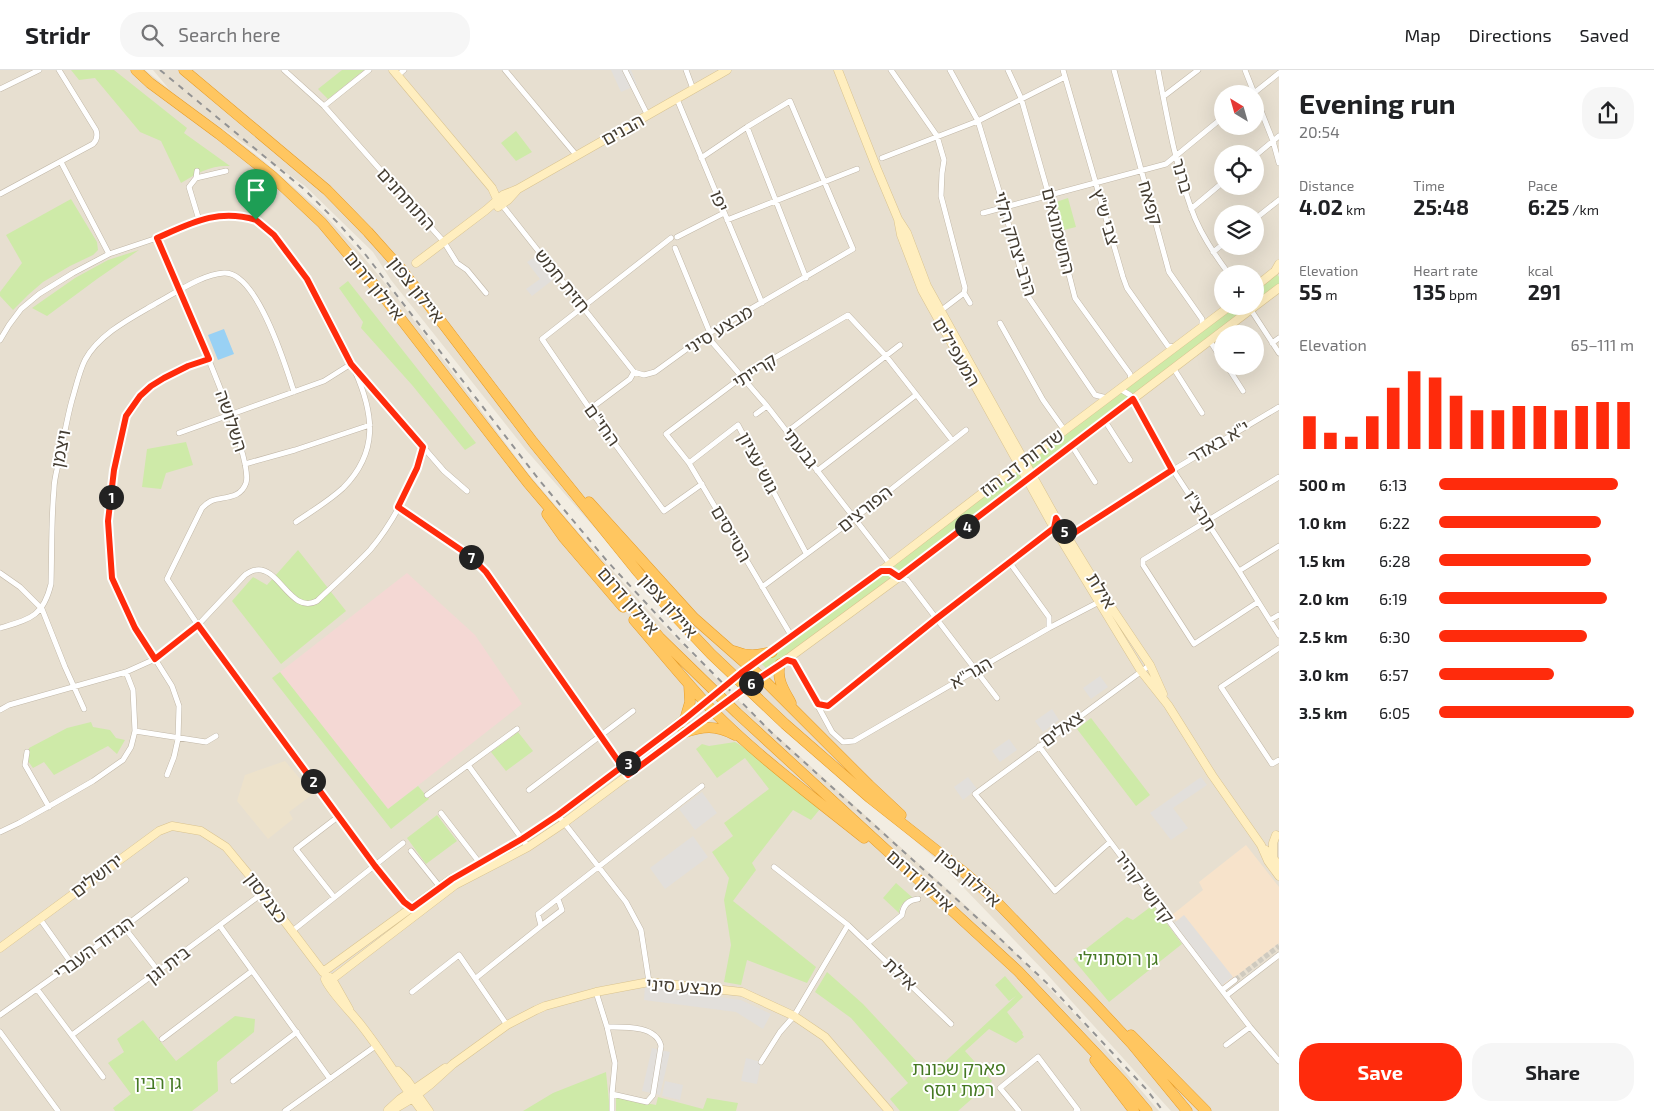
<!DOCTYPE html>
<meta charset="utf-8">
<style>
body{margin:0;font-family:"Exo 2","Noto Sans Hebrew",sans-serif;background:#f6f6f6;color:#202124;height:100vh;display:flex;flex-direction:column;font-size:19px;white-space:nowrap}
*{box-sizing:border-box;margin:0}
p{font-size:16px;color:#757577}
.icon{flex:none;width:28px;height:28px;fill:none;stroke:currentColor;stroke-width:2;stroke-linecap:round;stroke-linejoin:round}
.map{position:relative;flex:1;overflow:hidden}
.details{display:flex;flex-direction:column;background:#fff;width:375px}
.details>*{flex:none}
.needle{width:32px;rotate:323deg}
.tools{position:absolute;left:1214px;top:15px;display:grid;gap:10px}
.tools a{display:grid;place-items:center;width:50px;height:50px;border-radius:50%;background:#fff;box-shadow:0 5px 20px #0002;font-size:25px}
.pin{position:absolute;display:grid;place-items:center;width:42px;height:42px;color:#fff;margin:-51px -21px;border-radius:50% 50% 50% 0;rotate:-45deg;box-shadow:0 0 5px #0007}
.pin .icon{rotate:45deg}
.km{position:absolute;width:25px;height:25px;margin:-12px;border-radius:50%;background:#222;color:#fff;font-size:14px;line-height:25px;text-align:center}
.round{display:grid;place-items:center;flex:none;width:52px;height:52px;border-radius:20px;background:#f6f6f6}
.overview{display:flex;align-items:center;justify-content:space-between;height:85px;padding:0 20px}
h1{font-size:28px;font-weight:700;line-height:38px}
.stats{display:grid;grid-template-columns:repeat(3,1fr);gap:8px;height:85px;padding:5px 20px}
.stats div{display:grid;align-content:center}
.stats b{font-size:21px;font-weight:700}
.stats small{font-size:14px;font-weight:400}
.stats p{font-size:14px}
.chart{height:140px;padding:10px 20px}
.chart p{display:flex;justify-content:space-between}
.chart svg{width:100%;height:90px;margin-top:5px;stroke:#ff2b0c;stroke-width:6}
.button{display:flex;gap:10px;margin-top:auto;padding:10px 20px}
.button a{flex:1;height:58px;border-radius:20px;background:#ff2b0c;color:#fff;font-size:20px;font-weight:700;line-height:58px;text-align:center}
.button a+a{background:#f6f6f6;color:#202124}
ul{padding:0 20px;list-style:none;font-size:16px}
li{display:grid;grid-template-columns:80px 60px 1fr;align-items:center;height:38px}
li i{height:12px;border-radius:6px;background:#ff2b0c}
header{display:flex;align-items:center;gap:30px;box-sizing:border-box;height:70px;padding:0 25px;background:#fff;border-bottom:1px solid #e0e0e0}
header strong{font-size:24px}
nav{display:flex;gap:28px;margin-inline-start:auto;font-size:18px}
.search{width:350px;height:45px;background:#f6f6f6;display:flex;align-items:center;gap:12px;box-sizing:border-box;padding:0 18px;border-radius:20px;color:#757577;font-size:19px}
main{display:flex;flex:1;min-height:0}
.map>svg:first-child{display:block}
</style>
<header>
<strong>Stridr</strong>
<div class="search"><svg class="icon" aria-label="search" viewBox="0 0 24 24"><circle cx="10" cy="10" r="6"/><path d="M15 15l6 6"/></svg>Search here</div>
<nav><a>Map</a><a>Directions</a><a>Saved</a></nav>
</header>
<main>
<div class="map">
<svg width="1279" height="1041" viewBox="0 0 1279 1041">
<rect width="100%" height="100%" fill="#f2ede2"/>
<path fill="#e7dfd0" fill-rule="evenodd" d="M0,0H145L169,19L153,0H1279V1041H1171L1045,902L937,790L797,667L677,551L526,380L391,210L373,182L305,116L219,56L260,88L321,141L360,183L399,230L527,402L577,461L649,541L746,638L996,863L1081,951L1159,1041H0ZM1222,24H1255V56H1222ZM1222,84H1255V116H1222ZM1222,144H1255V176H1222ZM1222,204H1255V236H1222ZM1222,264H1255V296H1222Z"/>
<path fill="#f7e3cb" d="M1246,775L1279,817V873L1225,915L1172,845L1203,820L1199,812Z"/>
<path fill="#ede2cb" d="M285,691L313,724L289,742L293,749L268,769L237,731L245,705Z"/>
<path fill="#f4d8d4" d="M407,503L475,565L522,634L388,739L280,602Z"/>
<path fill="#ceeaa8" d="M71,0H114L187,58L184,63L230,96C211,95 197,103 181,113L161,71L140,62L95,8L79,10Z
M342,0H364L328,29L318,19Z
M516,61L532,82L516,91L501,73Z
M1068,128L1076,157L1064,160L1056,132Z
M71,129L97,172L98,180L93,185L70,196L43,212L28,225L13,240L0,226V222L22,193L6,165Z
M139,180L97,209L47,246L32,238L75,208L108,190Z
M1275,201L1279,207V218L1033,407L1024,391L1230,236H1255V217Z
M348,211L476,373L465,380L412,315L361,258L363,252L339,218Z
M186,372L193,395L166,403L161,419L142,417L147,379Z
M1019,394L1028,411L907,501L899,500L890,494Z
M298,480L346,541L281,594L232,531L253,507L267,515Z
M881,501H890L899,507L769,601L759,591Z
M280,602L388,739L418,716L429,729L391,759L272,608Z
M1091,648L1150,725L1136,736L1077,659Z
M91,652L93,657L110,660L116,668L125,670L117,684L108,676L54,705L44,692L33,698L28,691L29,678L67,658Z
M518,662L533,681L506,701L491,682Z
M735,672L750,681L820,739L811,750L793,740L752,793L756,800L733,831L816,897L807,913L747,890L741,915L724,912L731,875L724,830L729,808L712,782L733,766L724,753L769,719L745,688L717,708L696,679L702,674L709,676Z
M437,745L457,771L426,794L407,768Z
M896,813L913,828C905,829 899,836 899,843L883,828Z
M1153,835L1182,874L1109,932L1073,889L1127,847L1133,850Z
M827,902L863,934L919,994L914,998L924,1011L1016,926L1009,931L995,915L1005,906L1023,927L1007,942L1023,963L1022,964L1024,967L1016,973L989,959L965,981L992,1011L958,1041H900L890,1029L908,1013L851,948L815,922Z
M235,946L255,949L254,962L217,992L218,1021L192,1041H115L113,1038L131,1024L108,993L124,982L117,969L143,950L176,991Z
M606,1002L610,1041H523L553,1023Z
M616,1027L656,1035L658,1027L703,1039L707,1028L738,1033L736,1041H616Z"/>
<path fill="#e2dfdb" d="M611,0H631L637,15L621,22Z
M536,186L554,209L532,226L526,219L540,209L527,192Z
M1100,606L1108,617L1091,629L1083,618Z
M1052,639L1059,650L1043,662L1035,651Z
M1009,669L1017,680L1000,692L992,681Z
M968,707L977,719L963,730L954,717Z
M1201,707L1207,715L1173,738L1188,758L1171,770L1150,743Z
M702,722L717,743L695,760L679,739Z
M693,766L708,787L665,819L650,798Z
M1184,845L1233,907L1221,916L1174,853Z
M645,916L741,930L771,944L763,959L736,942L644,930Z
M652,978L670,982L660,1025L642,1021Z
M746,988L761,992L757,1014L741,1011Z
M665,1011L683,1015L680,1030L662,1026Z"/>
<path fill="#99d1f4" d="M224,259L234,284L218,290L208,265Z"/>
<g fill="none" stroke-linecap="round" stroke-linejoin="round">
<path stroke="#cfcabf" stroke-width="5" stroke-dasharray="5 2.5" stroke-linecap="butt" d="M1235,910L1279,876"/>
<defs>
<path id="street" d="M284,0L324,36L444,172L457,193L467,200L486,223
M505,0L577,86
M625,0L648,46
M686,0L693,19
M891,0L937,66L944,90L942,103L941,126L965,218L964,223L970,233
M950,0L978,51L1004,137L1027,225L1095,325L1107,328
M1008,0L1021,28L1049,126L1075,228L1130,304L1131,311
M1063,0L1123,207L1127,218L1168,276L1176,277
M1114,0L1169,202L1202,249V257
M1158,0C1167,46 1175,93 1191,138C1199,162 1214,184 1229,204
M1245,0L1273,71L1279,93
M398,5L404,0
M0,19L39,0
M1254,23L1279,3
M1164,26L1198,0
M677,29L762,233
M324,36L369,0
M747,57L806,208
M1255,86L1279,66
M882,88L978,51L1065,7
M61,92L109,184
M197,101L196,108L189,117L199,150
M196,108L226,101
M0,124L93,74C97,70 98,66 96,60L59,0
M502,135L634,302
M1191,139L1222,113
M983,143L1166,94L1222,48
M1255,149L1279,130
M727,150L857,99
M677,167L724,143
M157,168C172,205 255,385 246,413C240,430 223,426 211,431C207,433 204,436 202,438L167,509L198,555L375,795L404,832L412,838
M671,168L542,269L596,348L664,441L702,414
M675,178L710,263
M1213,182L1222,175
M1251,240L1279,283
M939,242L964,223
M1000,253L1043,330L1065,361
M706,265L767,336L890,494
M0,270L9,255L21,239L39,224L73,203L109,184L157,168L199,150L209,147L235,145L256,150L265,156L284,176L307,209L351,294L444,401L467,421
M1210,271L1222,290
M1272,273L1279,268
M1227,296L1243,321
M1174,299L1202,343
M634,302L644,305L655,302L706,265L853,179L790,31L747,57L701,88
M1120,319L1130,325L1133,329L1173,400L1239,501L1279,565
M590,339L630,309L634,302
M756,344L767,336
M1105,351L1130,390
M787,362L900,275
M179,363L324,311L351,294
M1072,376L1095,412
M689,393L738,355L806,483
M245,394L295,380L370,355
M817,401L916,325
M399,437L470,486L486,502L628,705
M296,452C312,441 329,431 343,418C379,382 374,344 355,301
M1068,469L1173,400L1279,337
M1010,493L1049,547V558
M1239,501L1279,476
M0,503L20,517L42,539L65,597L84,639
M899,507L907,510L997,628
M762,517L855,448L966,360
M1258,532L1194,574L1143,495V490L1279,407
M1270,550L1279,545
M0,558C30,549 43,547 51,514C52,482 51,451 54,419C54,408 58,397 60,386C64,367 67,348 72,330C76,317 79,302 85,290C99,264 131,248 155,234C174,224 202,204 224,203C257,201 286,297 294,322
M792,567L689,393L666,364L742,307L848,245L886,286L952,370
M1279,578L1221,617L1272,694L1279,690
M793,585L794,592L832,662L843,672L854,671L1049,558L1099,532
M818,634L828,636L936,549L1010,493L1054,456
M0,640L9,635L126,602L155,589L198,555L245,505C248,503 252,500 256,500C279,496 291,545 317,531C335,514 353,498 370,480C394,452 414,412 423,377
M135,661L206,672L216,666
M1039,676L1178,863L1250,957L1279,991
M27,682L25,695L49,737
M468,695L528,777
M167,705L174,687L178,669L179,636L172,616L135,557L112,508L108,451L114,401L126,347L133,335L140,326L151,315L164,307L188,296L209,289
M529,720L633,641
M427,725L517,659
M441,743L479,792
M558,745L626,832L641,860L649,912
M0,762L19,753L53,734L93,711L123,690L131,677L135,661L133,620L126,602
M1110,772L1055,821L975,724L1150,595
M411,781L440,817
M774,797L848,855L951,954
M334,827L296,779L339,746
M40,849L72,894
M220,856L330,1009
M541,856L562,840L558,829
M124,857L159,902
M291,862L403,773
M868,873L902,845C903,836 908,830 918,829
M476,908L541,856L538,844L702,716
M37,919L103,1007
M1222,920L1235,910
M412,922L459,885L507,955
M596,922L607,957L615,993L612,1024V1041
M1227,925L1279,885
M0,945L124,857L186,810
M607,957C624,957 656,955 661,976L653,1025L647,1032L612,1024
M0,962L58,1041
M72,965L263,823
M162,969L252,901
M1226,975L1250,957
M761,992L780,962L794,946L848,855
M233,1011L297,962
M285,1041L377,975
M1019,1041L1000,1018L1038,987L1078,1040L1076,1041"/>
<path id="secondary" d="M393,0L492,118L497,129L502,135
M838,0L877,99L898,149L907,163L927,216L1056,448L1105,528L1150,595L1163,624
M498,137L508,130L517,120
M898,149L901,165L922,220L1054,458L1141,601L1168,635L1212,705L1261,775L1268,791L1279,806
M416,193L486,140L503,125L518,119L727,0
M1255,217L1275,201L1279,194
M746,600L890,494L1024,391L1230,236
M752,613L790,587L899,507L1279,218
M1266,780L1279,795
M1273,788V773L1276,765
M0,878L159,761L172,756L201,761L226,777L254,811L323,902L332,909L349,939
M323,902L451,809L523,769L558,745L622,697L709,629
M325,909C330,922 352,943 361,955C383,983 401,1013 422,1041
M327,913L455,815L528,777L564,753L722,635
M398,1001L407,1010L429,1041
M388,1040L400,1029L445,998
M391,1041L413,1028L431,1014L453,994L507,955L536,940L545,936L596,922L649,912L742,922L794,946L825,967L889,1041"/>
<path id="highway" d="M136,0L150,13L219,64L272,106L322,153L380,222L528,413L660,568L737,643L1018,901L1121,1010L1147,1041
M184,0L327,120L368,162L402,200L533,372L638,502L678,549L711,584L785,654L870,728L965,803L991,826L1093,932L1132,974L1187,1041
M589,432L694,548L761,607L869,715L901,745
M547,444L564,468L623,537
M634,550C660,580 685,611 712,640C758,687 813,727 864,768
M734,581C748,587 758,585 772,582
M780,594C776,609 784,620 791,633
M685,649L690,632L689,615
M683,663C704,656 715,655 735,665
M1131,965L1206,1041
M1095,990L1134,1041"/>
</defs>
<use href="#street" stroke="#c1b7a7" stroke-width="6"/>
<use href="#secondary" stroke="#d9c390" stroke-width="9"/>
<use href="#highway" stroke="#e69c28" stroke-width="11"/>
<use href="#street" stroke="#fff" stroke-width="5"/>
<use href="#secondary" stroke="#ffeebf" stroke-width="8"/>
<use href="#highway" stroke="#ffc660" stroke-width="10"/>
<path stroke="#939393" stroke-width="2" stroke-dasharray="6 6" stroke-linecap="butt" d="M160,0L305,120L339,154L365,184L540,411L607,491L684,574L773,664L994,863L1052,918L1147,1020L1163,1041"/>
<defs>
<path id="secondary-bridge" d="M712,626L741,603
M722,635L752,613"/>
</defs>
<use href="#secondary-bridge" stroke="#d9c390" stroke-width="9" stroke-linecap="butt"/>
<use href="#secondary-bridge" stroke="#ffeebf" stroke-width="8"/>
</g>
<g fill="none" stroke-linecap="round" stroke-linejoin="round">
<defs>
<path id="route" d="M256,150C218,138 191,153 157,168L209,289L188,296L164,308L151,316L140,326L126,346L114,400L108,451L112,508L135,558L155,589L198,555L375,796L404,832L412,838L452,809L522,769L558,745L685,649L741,603L881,501H890L899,507L1133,329L1172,400L1068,467L1056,448L1054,458L936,549L828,636L818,634L794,592L787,590L752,613L628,705L486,502L470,486L398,437L417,398L423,377L351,294L307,209L274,165L256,150"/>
</defs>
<use href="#route" stroke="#fff" stroke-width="10"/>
<use href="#route" stroke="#ff2b0c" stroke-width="6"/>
</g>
<g text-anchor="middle" stroke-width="4" stroke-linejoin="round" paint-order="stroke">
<g font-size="18" fill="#443d32" stroke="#fff">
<text transform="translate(623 60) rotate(-29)" y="6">הבנים</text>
<text transform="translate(1182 106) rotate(74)" y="6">ברנר</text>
<text transform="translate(406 129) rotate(48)" y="6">התותחנים</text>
<text transform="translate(719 131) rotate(68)" y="6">יפו</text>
<text transform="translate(1150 133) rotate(74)" y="6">קפאח</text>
<text transform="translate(1105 147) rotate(73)" y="6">צבי ש"ץ</text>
<text transform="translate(1058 161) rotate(76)" y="6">החשמונאים</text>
<text transform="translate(1015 174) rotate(73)" y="6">הרב יצחק הלוי</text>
<text transform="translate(562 211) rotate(51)" y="6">חזית חמש</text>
<text transform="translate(374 216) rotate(51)" y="6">איילון דרום</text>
<text transform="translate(416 220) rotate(52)" y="6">איילון צפון</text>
<text transform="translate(719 260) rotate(-32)" y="6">מבצע סיני</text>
<text transform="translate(956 282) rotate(60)" y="6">המעפילים</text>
<text transform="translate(755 301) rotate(-32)" y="6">קרייתי</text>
<text transform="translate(231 351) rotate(71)" y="6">השלושה</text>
<text transform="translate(602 355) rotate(54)" y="6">החי"ם</text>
<text transform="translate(1219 372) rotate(-30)" y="6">י"א באדר</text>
<text transform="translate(800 378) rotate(52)" y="6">גבעתי</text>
<text transform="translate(61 379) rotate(-79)" y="6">ויצמן</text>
<text transform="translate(758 393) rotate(62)" y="6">גוש עציון</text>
<text transform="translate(1022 393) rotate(-37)" y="6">שדרות דב הוז</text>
<text transform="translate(865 439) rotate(-38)" y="6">הפורצים</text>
<text transform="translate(1200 441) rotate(57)" y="6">תרצ"ו</text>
<text transform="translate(731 464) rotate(60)" y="6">הטייסים</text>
<text transform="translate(1101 521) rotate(58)" y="6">אילת</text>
<text transform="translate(628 531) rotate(49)" y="6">איילון דרום</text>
<text transform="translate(668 536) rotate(49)" y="6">איילון צפון</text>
<text transform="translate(971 603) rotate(-30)" y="6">הגר"א</text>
<text transform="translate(1062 659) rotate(-36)" y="6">צאלים</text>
<text transform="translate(97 806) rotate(-37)" y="6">ירושלים</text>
<text transform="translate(968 808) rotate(41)" y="6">איילון צפון</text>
<text transform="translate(920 811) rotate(42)" y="6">איילון דרום</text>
<text transform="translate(1144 817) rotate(53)" y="6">קדושי קהיר</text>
<text transform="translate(266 828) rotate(53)" y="6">כצנלסון</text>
<text transform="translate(94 878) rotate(-36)" y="6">הגדוד העברי</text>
<text transform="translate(168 895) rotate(-37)" y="6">בית וגן</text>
<text transform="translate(900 904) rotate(44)" y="6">אילת</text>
<text transform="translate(684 917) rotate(4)" y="6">מבצע סיני</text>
</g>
<g font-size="18" fill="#457823" stroke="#fff">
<text x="1118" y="895">גן רוסתוילי</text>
<text x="959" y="1005">פארק שכונת<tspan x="959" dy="21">רמת יוסף</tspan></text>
<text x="158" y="1019">גן רבין</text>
</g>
</g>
</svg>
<div class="tools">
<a><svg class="needle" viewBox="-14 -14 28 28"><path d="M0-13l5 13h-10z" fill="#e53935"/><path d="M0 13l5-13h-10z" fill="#757577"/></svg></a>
<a><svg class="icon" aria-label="locate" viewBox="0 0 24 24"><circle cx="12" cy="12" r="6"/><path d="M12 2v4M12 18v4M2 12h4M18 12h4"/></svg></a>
<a><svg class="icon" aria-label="layers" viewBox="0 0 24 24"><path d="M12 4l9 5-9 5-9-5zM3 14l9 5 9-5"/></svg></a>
<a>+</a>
<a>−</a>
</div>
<div class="pin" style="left:256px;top:150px;background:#1e9e55"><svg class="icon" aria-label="arrive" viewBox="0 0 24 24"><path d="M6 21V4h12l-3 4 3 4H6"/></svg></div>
<b class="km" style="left:111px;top:427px">1</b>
<b class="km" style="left:313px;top:711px">2</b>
<b class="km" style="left:628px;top:693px">3</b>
<b class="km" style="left:967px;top:456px">4</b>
<b class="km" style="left:1064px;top:461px">5</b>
<b class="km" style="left:751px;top:613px">6</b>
<b class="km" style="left:471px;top:487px">7</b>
</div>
<section class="details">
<div class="overview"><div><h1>Evening run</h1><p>20:54</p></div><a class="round"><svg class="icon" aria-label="share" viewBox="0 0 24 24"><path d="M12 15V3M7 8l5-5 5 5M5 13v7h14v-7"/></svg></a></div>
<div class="stats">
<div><p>Distance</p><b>4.02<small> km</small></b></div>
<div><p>Time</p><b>25:48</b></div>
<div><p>Pace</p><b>6:25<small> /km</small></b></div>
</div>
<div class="stats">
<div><p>Elevation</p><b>55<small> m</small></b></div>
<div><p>Heart rate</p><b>135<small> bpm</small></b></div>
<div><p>kcal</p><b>291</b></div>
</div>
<div class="chart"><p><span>Elevation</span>65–111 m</p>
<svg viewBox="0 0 160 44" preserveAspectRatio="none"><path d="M5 44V28M15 44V36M25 44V38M35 44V28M45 44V14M55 44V6M65 44V9M75 44V18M85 44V25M95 44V25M105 44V23M115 44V23M125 44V25M135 44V23M145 44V21M155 44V21"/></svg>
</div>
<ul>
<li><b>500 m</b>6:13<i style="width:92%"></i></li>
<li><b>1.0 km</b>6:22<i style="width:83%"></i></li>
<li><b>1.5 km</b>6:28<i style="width:78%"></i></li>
<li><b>2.0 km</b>6:19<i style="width:86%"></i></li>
<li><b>2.5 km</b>6:30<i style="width:76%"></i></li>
<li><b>3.0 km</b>6:57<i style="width:59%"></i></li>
<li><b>3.5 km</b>6:05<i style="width:100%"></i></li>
</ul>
<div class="button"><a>Save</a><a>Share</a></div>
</section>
</main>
